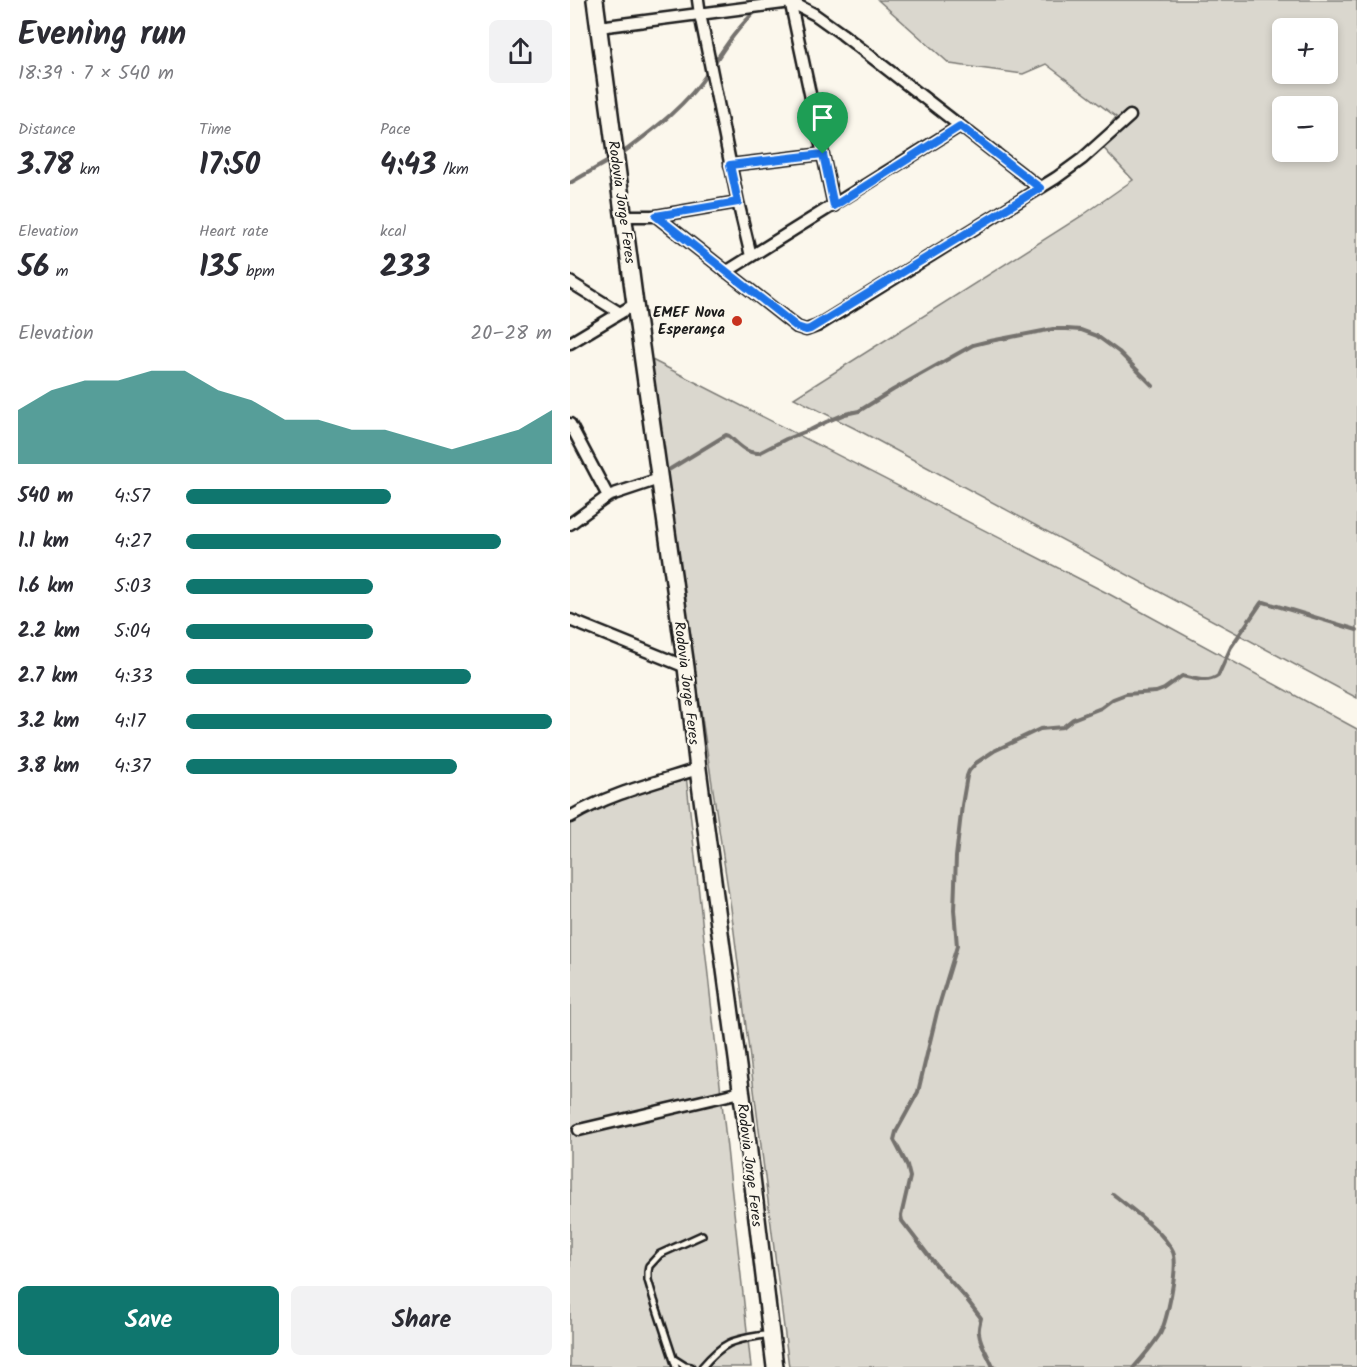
<!DOCTYPE html>
<meta charset="utf-8">
<style>
body{margin:0;font-family:Kalam,sans-serif;background:#f2f2f3;color:#2b2b33;height:100vh;display:flex;flex-direction:column;font-size:22px;white-space:nowrap}
*{box-sizing:border-box;margin:0}
p{font-size:20px;color:#7c7c81}
.icon{flex:none;width:33px;height:33px;fill:none;stroke:currentColor;stroke-width:2;stroke-linecap:round;stroke-linejoin:round}
.map{position:relative;flex:1;overflow:hidden}
.drawer{display:flex;flex-direction:column;background:#fff;width:570px}
.drawer>*{flex:none}
.tools{position:absolute;left:702px;top:18px;display:grid;gap:12px}
.tools a{display:grid;place-items:center;width:66px;height:66px;border-radius:9px;background:#fff;box-shadow:0 3px 9px #0003;font-size:30px}
.pin{position:absolute;display:grid;place-items:center;width:51px;height:51px;color:#fff;margin:-62px -26px;border-radius:50% 50% 50% 0;rotate:-45deg;box-shadow:0 0 6px #0007}
.pin .icon{rotate:45deg}
.round{display:grid;place-items:center;flex:none;width:63px;height:63px;border-radius:9px;background:#f2f2f3}
.summary{display:flex;align-items:center;justify-content:space-between;height:102px;padding:0 18px}
h1{font-size:33px;font-weight:800;line-height:45px}
.metrics{display:grid;grid-template-columns:repeat(3,1fr);gap:9px;height:102px;padding:6px 18px}
.metrics div{display:grid;align-content:center}
.metrics b{font-size:30px;font-weight:800}
.metrics small{font-size:16px;font-weight:400}
.metrics p{font-size:16px}
.chart{height:168px;padding:12px 18px}
.chart p{display:flex;justify-content:space-between}
.chart svg{width:100%;height:108px;margin-top:6px;fill:#0f766e;opacity:.7}
.cta{display:flex;gap:12px;margin-top:auto;padding:12px 18px}
.cta a{flex:1;height:69px;border-radius:9px;background:#0f766e;color:#fff;font-size:24px;font-weight:800;line-height:69px;text-align:center}
.cta a+a{background:#f2f2f3;color:#2b2b33}
ul{padding:0 18px;list-style:none;font-size:20px}
li{display:grid;grid-template-columns:96px 72px 1fr;align-items:center;height:45px}
li i{height:15px;border-radius:8px;background:#0f766e}
main{display:flex;flex:1;min-height:0}
.map>svg:first-child{display:block}
</style>
<main>
<section class="drawer">
<div class="summary"><div><h1>Evening run</h1><p>18:39 · 7 × 540 m</p></div><a class="round"><svg class="icon" aria-label="share" viewBox="0 0 24 24"><path d="M12 15V3M7 8l5-5 5 5M5 13v7h14v-7"/></svg></a></div>
<div class="metrics">
<div><p>Distance</p><b>3.78<small> km</small></b></div>
<div><p>Time</p><b>17:50</b></div>
<div><p>Pace</p><b>4:43<small> /km</small></b></div>
</div>
<div class="metrics">
<div><p>Elevation</p><b>56<small> m</small></b></div>
<div><p>Heart rate</p><b>135<small> bpm</small></b></div>
<div><p>kcal</p><b>233</b></div>
</div>
<div class="chart"><p><span>Elevation</span>20–28 m</p>
<svg viewBox="0 0 160 44" preserveAspectRatio="none"><path d="M0 44V22L10 14L20 10L30 10L40 6L50 6L60 14L70 18L80 26L90 26L100 30L110 30L120 34L130 38L140 34L150 30L160 22V44z"/></svg>
</div>
<ul>
<li><b>540 m</b>4:57<i style="width:56%"></i></li>
<li><b>1.1 km</b>4:27<i style="width:86%"></i></li>
<li><b>1.6 km</b>5:03<i style="width:51%"></i></li>
<li><b>2.2 km</b>5:04<i style="width:51%"></i></li>
<li><b>2.7 km</b>4:33<i style="width:78%"></i></li>
<li><b>3.2 km</b>4:17<i style="width:100%"></i></li>
<li><b>3.8 km</b>4:37<i style="width:74%"></i></li>
</ul>
<div class="cta"><a>Save</a><a>Share</a></div>
</section>
<div class="map">
<svg width="787" height="1367" viewBox="0 0 787 1367">
<rect width="100%" height="100%" fill="#fbf7ec"/>
<filter id="ink" filterUnits="userSpaceOnUse"><feTurbulence type="fractalNoise" baseFrequency=".0167" numOctaves="2"/><feDisplacementMap in="SourceGraphic" scale="12" xChannelSelector="R" yChannelSelector="G"/><feConvolveMatrix kernelMatrix="1 2 1 2 8 2 1 2 1" color-interpolation-filters="sRGB"/></filter>
<g filter="url(#ink)">
<path fill="#dad7ce" stroke="#7b7a75" stroke-width="1.5" fill-rule="evenodd" d="M308,0H787V698L286,429L224,398L513,215L563,180L527,141L546,117L476,64L453,74L380,64ZM712,28H758V74H712ZM712,106H758V152H712Z
M80,359L539,594L787,729V1367H219L161,908L92,456Z
M116,775L181,1367H0V819L19,808Z"/>
<g fill="none" stroke-linecap="round" stroke-linejoin="round">
<path stroke="#74726e" stroke-width="4" d="M143,65C156,45 169,26 187,10
M51,154C83,130 117,105 139,71
M0,183L42,159
M92,474L156,435L159,436C168,444 176,454 189,453L216,439L242,429L256,422L275,414L289,411L323,390L403,345L415,342L483,329H497L511,330L527,336L549,352L583,386
M31,507L51,496
M543,1194C560,1208 594,1232 603,1252C609,1267 597,1320 590,1334C583,1345 573,1357 564,1367
M423,1367C419,1357 410,1344 409,1333C408,1328 410,1323 411,1318L394,1296L365,1264L332,1221L331,1216L340,1177L337,1165L324,1140L326,1132L348,1092L367,1012L387,946L384,910L386,857L392,805L397,776L399,771L406,763L424,751L470,729L493,727L503,719L531,708L543,699L556,694L586,692L594,689L612,676C624,678 637,684 648,676L661,647L691,603L694,602L787,630"/>
<defs>
<path id="service" d="M104,1359L115,1366L121,1367
M106,1367L84,1300L78,1280V1272L79,1266L90,1254L132,1235
M132,1367C157,1338 165,1340 201,1334"/>
<path id="minor" d="M128,0L130,14L168,202L181,256
M220,0L264,206
M29,27L221,2L244,14L272,34L470,188
M160,165L253,154
M53,216H86L168,202
M86,216L227,327L236,330L247,326L486,178L512,159L560,116
M156,272L390,126
M0,282L50,313
M0,343L65,304
M0,424L38,496
M0,524L38,496L89,479
M0,620L116,667
M0,817C39,794 84,783 128,769
M9,1130L171,1092"/>
<path id="secondary" d="M25,0L65,304L116,667L128,769L174,1111L205,1367"/>
</defs>
<use href="#service" stroke="#1c1c1c" stroke-width="10"/>
<use href="#minor" stroke="#1c1c1c" stroke-width="15"/>
<use href="#secondary" stroke="#1c1c1c" stroke-width="20"/>
<use href="#service" stroke="#fbf7ec" stroke-width="5"/>
<use href="#minor" stroke="#fbf7ec" stroke-width="10"/>
<use href="#secondary" stroke="#fbf7ec" stroke-width="15"/>
</g>
</g>
<g fill="none" stroke-linecap="round" stroke-linejoin="round" filter="url(#ink)">
<defs>
<path id="route" d="M390,126L470,188L240,329L236,330L227,327L86,216L168,202L160,165L253,154L264,206Z"/>
</defs>
<use href="#route" stroke="#fff" stroke-width="12"/>
<use href="#route" stroke="#1a73e8" stroke-width="8"/>
</g>
<circle fill="#c8321e" stroke="#fbf7ec" stroke-width="2" cx="167" cy="321" r="6"/>
<g text-anchor="middle" stroke-width="4.5" stroke-linejoin="round" paint-order="stroke">
<g font-size="15" fill="#1c1c1c" stroke="#fbf7ec">
<text transform="translate(52 202) rotate(82)" y="5">Rodovia Jorge Feres</text>
<text transform="translate(117 683) rotate(83)" y="5">Rodovia Jorge Feres</text>
<text transform="translate(180 1165) rotate(83)" y="5">Rodovia Jorge Feres</text>
</g>
<g font-size="15" font-weight="bold" fill="#1c1c1c" stroke="#fbf7ec" text-anchor="end">
<text x="155" y="317">EMEF Nova<tspan x="155" dy="17">Esperança</tspan></text>
</g>
</g>
</svg>
<div class="tools">
<a>+</a>
<a>−</a>
</div>
<div class="pin" style="left:253px;top:154px;background:#1e9e55"><svg class="icon" aria-label="arrive" viewBox="0 0 24 24"><path d="M6 21V4h12l-3 4 3 4H6"/></svg></div>
</div>
</main>
